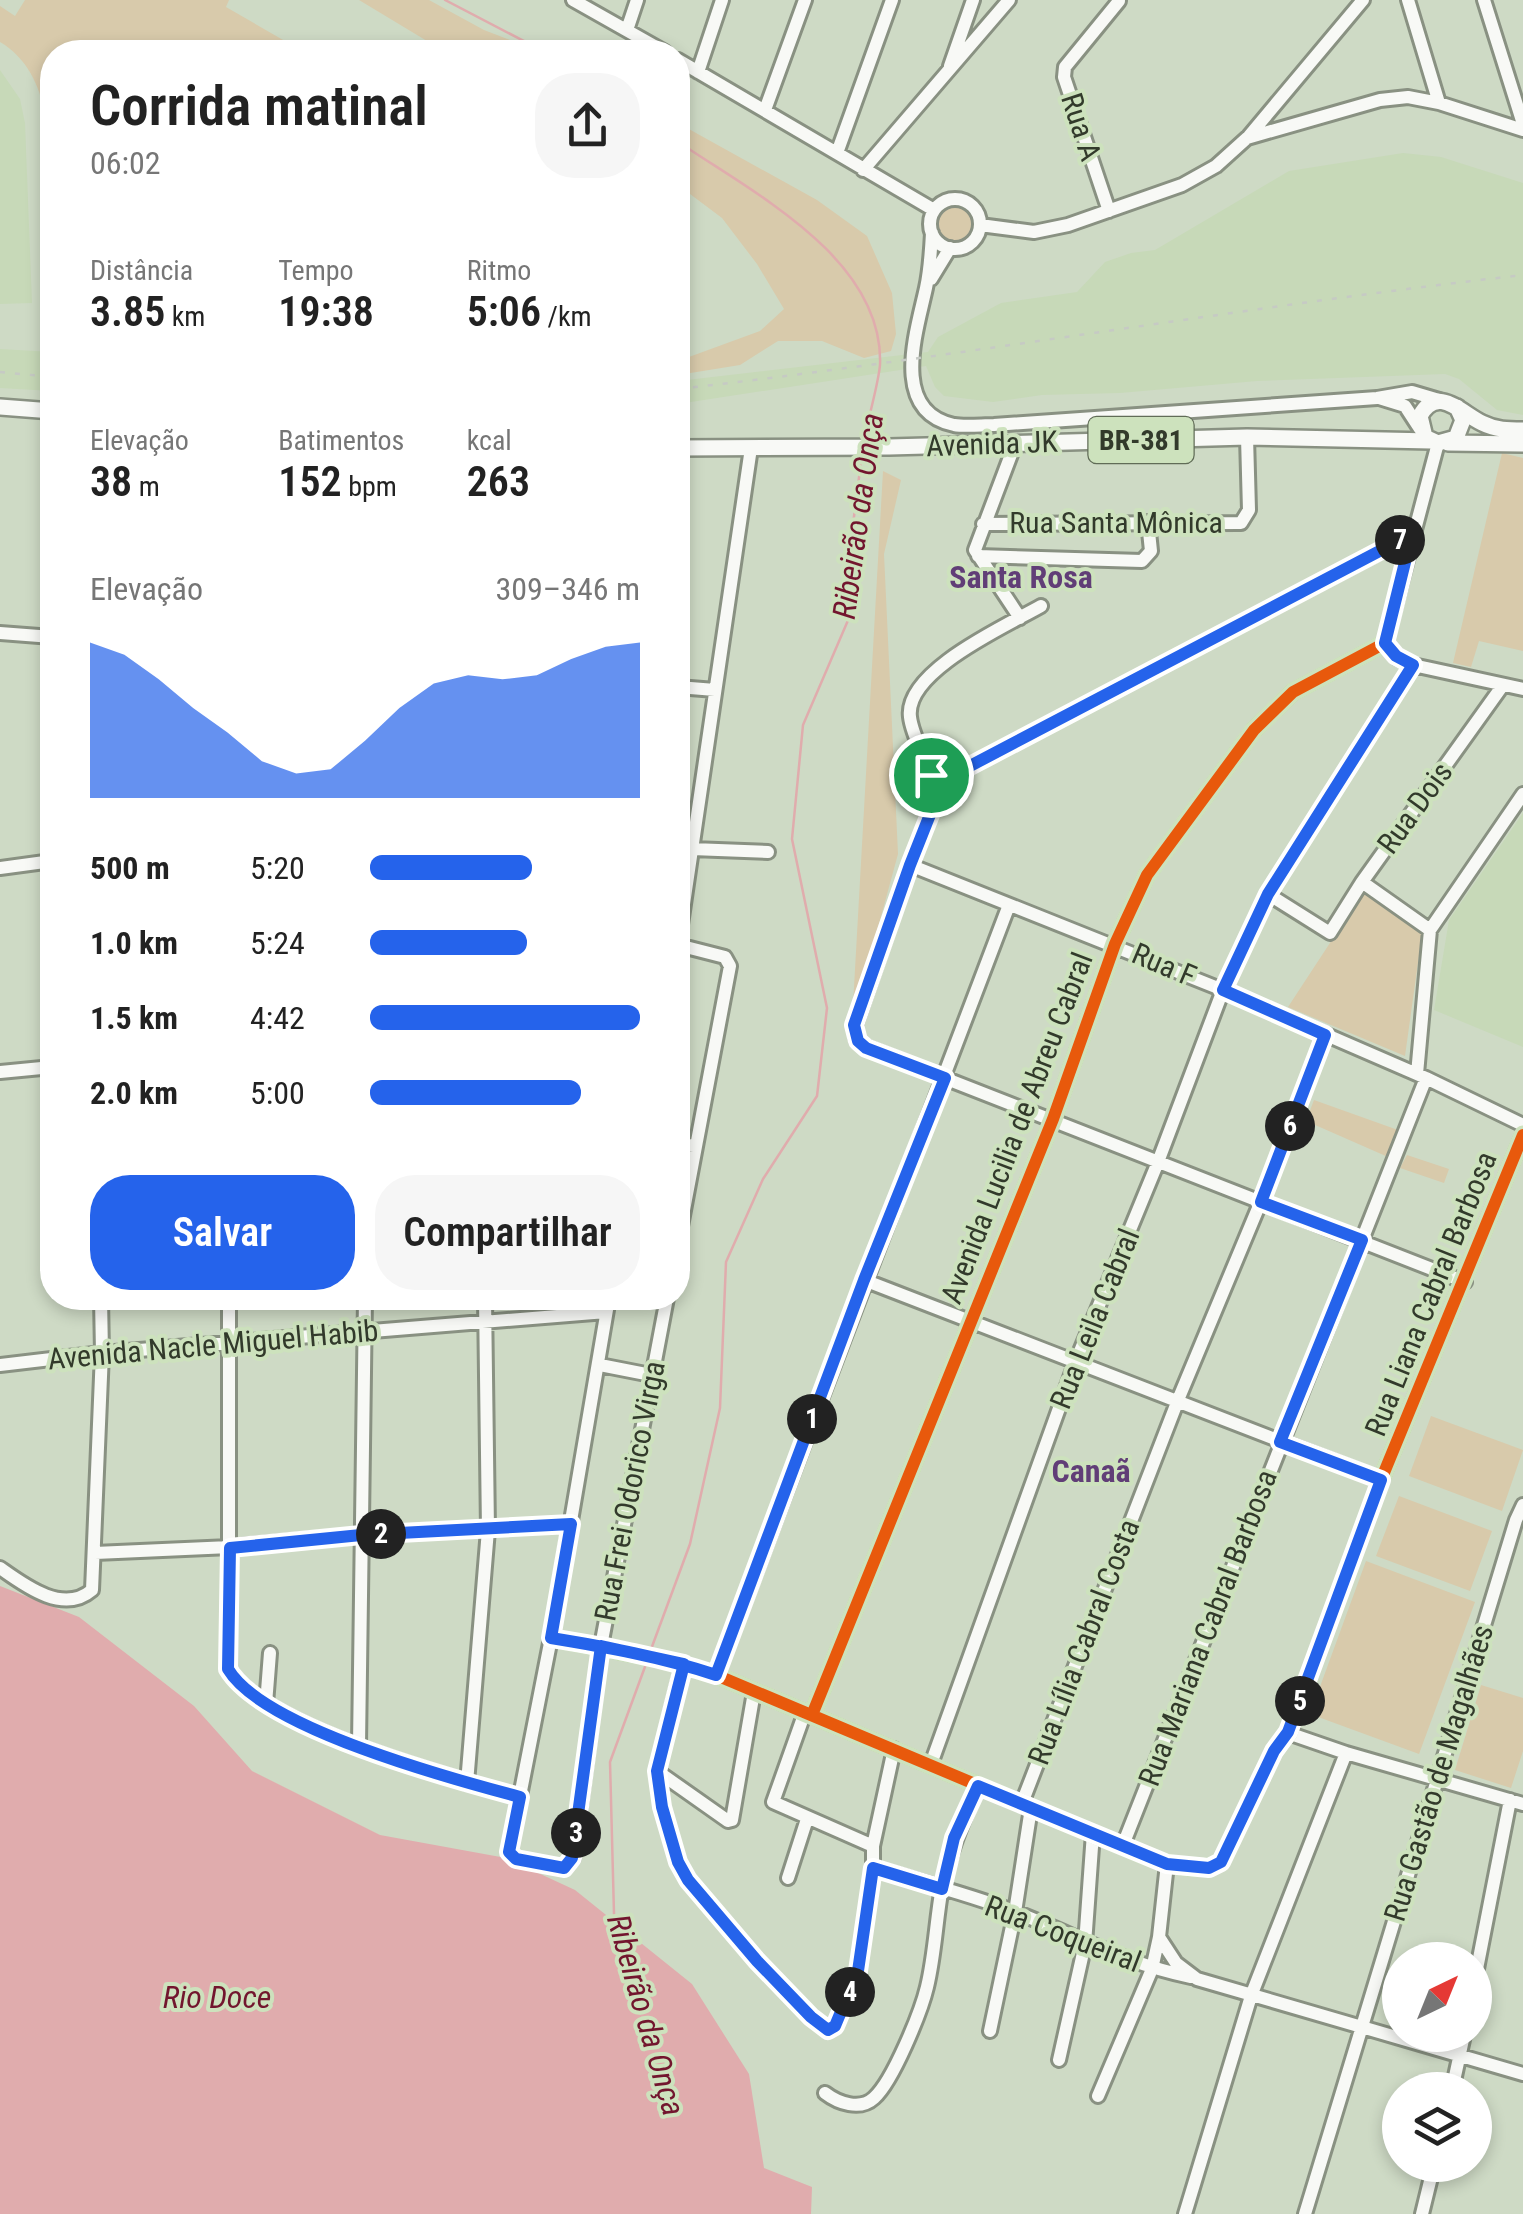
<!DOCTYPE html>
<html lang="pt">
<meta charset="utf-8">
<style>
body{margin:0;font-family:"Roboto Condensed",sans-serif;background:#f6f6f6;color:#222;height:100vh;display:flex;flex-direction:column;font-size:38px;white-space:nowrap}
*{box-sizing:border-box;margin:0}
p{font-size:32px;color:#767676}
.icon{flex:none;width:55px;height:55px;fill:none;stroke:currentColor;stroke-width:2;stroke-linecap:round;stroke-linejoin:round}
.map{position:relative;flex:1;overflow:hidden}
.side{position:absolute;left:40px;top:40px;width:650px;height:1270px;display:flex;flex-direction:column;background:#fff;border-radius:40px;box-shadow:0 5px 15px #0003}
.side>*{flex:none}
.needle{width:65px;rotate:43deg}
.fabs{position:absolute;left:1382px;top:1942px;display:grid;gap:20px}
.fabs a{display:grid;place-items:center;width:110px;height:110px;border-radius:50%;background:#fff;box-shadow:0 5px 15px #0003;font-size:50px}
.pin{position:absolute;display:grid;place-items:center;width:85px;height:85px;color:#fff;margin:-42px;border:5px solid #fff;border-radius:50%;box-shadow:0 2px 10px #0007}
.km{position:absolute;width:50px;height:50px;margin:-25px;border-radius:50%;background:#222;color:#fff;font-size:28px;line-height:50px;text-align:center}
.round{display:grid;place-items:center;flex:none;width:105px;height:105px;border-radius:40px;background:#f6f6f6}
.headline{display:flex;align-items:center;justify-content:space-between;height:170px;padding:0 50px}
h1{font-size:55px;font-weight:600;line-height:75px}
.figures{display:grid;grid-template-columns:repeat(3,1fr);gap:15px;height:170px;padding:10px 50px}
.figures div{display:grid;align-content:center}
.figures b{font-size:42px;font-weight:600}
.figures small{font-size:28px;font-weight:400}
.figures p{font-size:28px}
.chart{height:280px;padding:20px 50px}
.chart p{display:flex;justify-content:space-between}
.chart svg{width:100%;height:180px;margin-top:10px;fill:#2563eb;opacity:.7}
.cta{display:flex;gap:20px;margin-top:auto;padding:20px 50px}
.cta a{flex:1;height:115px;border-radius:40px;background:#2563eb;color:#fff;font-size:40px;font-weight:600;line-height:115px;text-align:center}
.cta a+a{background:#f6f6f6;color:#222}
ul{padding:0 50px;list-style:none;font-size:32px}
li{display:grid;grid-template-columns:160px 120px 1fr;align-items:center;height:75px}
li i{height:25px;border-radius:12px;background:#2563eb}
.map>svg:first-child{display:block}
</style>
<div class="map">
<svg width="1523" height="2214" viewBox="0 0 1523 2214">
<rect width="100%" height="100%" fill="#cedac5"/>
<path fill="#c7d9b8" d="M0,70L20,99L25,123L32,303L0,304Z
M1403,153L1441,157L1523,183V415L1497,410L1459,379L1445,374L1257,381L1120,393L1042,395L993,402L944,396L935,387L926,366L678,404V381L928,352L938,337L1001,303L1077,292L1105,262L1131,253L1155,250L1289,171Z
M0,349L52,352V391L0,388Z
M1523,813V1047L1434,1010L1449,920Z"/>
<path fill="#d8caab" d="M25,0H229L226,7L304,52H52V204C49,149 54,74 0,42V6L15,16Z
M359,0H429L484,30L541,52H452L427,41Z
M678,123L817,200L867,236L892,293L896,334L891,351L864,358L822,341H778L740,365L678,375V361L760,331L784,309L757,264L722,218L678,185Z
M934 224a21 21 0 1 1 42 0a21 21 0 1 1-42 0Z
M1502,453L1523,458V651L1479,641L1471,667L1453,663Z
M883,471L901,480L884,554L898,854L852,1023Z
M1364,891L1422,934L1405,1056L1288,1007Z
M1314,1100L1398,1130L1388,1157L1306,1121Z
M1407,1155L1449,1169L1444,1183L1400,1168Z
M1431,1416L1523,1450L1502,1511L1409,1476Z
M1399,1496L1492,1531L1470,1591L1376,1556Z
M1366,1561L1475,1602L1419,1754L1310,1714Z
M1481,1685L1523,1698V1751L1511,1788L1455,1770Z"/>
<path fill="#e0acad" d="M0,1586L79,1617L194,1706L252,1771L380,1835L506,1858L575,1890L692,1984L749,2074L764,2168L812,2187L811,2214H0Z"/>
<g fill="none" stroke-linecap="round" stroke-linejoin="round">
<path stroke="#e0acad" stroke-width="2.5" d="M445,0L545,52
M678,137L689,149C763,198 884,263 880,365C878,386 868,418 864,441
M650,1652L690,1544L720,1408L726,1262L763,1179L817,1096L827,1008L792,839L803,725L849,618L851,540L862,454
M617,1924L614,1914L610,1762L646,1664"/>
<defs>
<path id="minor" d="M573,0L665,52
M1408,0L1439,103
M1484,0L1523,124
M627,30L637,0
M678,60L934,210
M950,66L973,0
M698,72L722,0
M765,110L805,0
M1249,136L1363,0
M837,153L892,0
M863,170L1009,0
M930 224a25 25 0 1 1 50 0a25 25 0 1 1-50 0Z
M1109,211L1064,77L1065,67L1119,1
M980,225L1034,232L1068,225L1182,185L1216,166L1247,138L1380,100L1408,97L1439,103L1523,130
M932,233C931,252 930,270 926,288C917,330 889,411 954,425C966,427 982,425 994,425L1377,398L1412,392L1439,400
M931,279L950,248
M1379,398L1405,406L1420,429
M1015,444L975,550L1020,618
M983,524L1241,523L1249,510L1247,437
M978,556L1142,561L1151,551L1148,522
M0,633L52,637
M1385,643L1438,443
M1385,643L1396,657L1413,665L1523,689
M678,687L715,690
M924 788a15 15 0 1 1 30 0a15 15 0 1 1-30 0Z
M931,775C925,757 912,735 910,717C904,671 1008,625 1041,606
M949,777L1413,534
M935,802L910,865L855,1025L857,1041L865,1047L1465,1282
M692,849L768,852
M910,865L1223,990L1426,1078L1523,1125
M0,868L52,861
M1362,882L1430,930
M1268,894L1330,933L1362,882L1503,685
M0,1072L52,1067
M1417,1074L1430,930L1523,794
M678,1144L696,1146
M678,1242L730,966L725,957L678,945L751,448
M864,1280L1381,1480
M229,1298V1669C262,1727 453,1779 520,1797
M576,1298L578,1313
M609,1298L551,1638L509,1852L516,1859L564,1868L573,1858L601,1646L667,1298
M0,1365L102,1353L606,1312
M600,1365L651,1375
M95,1553L230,1547L361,1535L571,1524
M0,1568C24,1585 63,1615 92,1590L102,1353L101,1298
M551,1638L663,1660L716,1675L1141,1854C1165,1863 1197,1875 1221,1862L1274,1751L1288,1733L1381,1480L1523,1135
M683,1665L657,1771L662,1807L678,1862L688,1880L757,1961L811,2017L828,2030L835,2026L858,1971L873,1868V1846L894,1749
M716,1675L1009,905
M266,1704L270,1653
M805,1712L773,1802L873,1846
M812,1715L1053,1119L1115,944L1147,875L1254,730L1293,692L1385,643
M1288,1733L1346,1753L1523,1804
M359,1745L365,1298
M931,1764L1076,1361L1158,1162L1223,990L1268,894L1413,665
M657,1771L728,1821L732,1820L754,1692
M467,1783L488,1530L485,1298
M1022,1803L1178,1400L1261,1201L1325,1035
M1123,1845L1426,1078
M873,1868C920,1882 969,1894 1015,1912C1078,1936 1123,1963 1191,1977
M788,1878L807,1819
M1159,1937L1176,1963L1197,1979L1523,2074
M1475,1979L1510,1800
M990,2031L1015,1912L1031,1808
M1059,2060L1085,1944L1093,1833
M1452,2090L1464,2035
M825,2093C838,2103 860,2111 874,2098C893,2081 921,2012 927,1987C935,1954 936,1920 942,1887C950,1851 963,1819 978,1786
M1098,2096L1152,1969L1159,1937L1167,1864
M1185,2214L1251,1996L1346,1753
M1305,2214L1516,1520L1523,1505
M1422,2214L1434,2165"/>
<path id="major" d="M0,407L52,411
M1457,407L1463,420L1456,438L1438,443L1425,437L1420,416C1437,384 1461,413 1482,423C1496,430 1508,430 1523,430
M1448,443L1523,444
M678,448L889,447L1247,437L1431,441"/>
</defs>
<use href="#minor" stroke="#899182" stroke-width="18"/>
<use href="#major" stroke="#899182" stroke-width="20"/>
<use href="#minor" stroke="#f8f9f6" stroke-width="12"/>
<use href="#major" stroke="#f8f9f6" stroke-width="15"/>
<path stroke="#c6cac4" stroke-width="2.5" stroke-dasharray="5 10" stroke-linecap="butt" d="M0,372L52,377
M678,389C960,357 1240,307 1523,275"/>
<defs>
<path id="cycleway" d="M551,1638L663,1660L716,1675L1141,1854C1165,1863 1197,1875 1221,1862L1274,1751L1288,1733L1381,1480L1523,1135
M812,1715L1053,1119L1115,944L1147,875L1254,730L1293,692L1385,643"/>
</defs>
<use href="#cycleway" stroke="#cde2bd" stroke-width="19"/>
<use href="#cycleway" stroke="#e8590c" stroke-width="12"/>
</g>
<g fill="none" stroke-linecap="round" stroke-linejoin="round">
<defs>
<path id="route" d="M931,775L925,782L924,792L935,802L910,865L854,1025L858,1041L866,1048L945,1078L864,1280L716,1675C662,1657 606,1647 551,1638L571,1524L361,1535L230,1548L228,1669C263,1728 452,1779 520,1797L509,1852L516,1859L564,1868L572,1858L601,1646L684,1664L657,1771L662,1807L678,1862L688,1880L757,1961L811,2017L828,2030L835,2026L858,1971L873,1868L942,1889L954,1838L978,1786L1167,1864L1209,1868L1221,1862L1274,1751L1288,1732L1381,1480L1280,1442L1362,1240L1261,1202L1325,1035L1223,990L1268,894L1413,665L1396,656L1385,643L1412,534L949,777L941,774L931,775"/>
</defs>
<use href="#route" stroke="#fff" stroke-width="20"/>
<use href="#route" stroke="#2563eb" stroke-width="12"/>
</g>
<g text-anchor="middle" stroke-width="8" stroke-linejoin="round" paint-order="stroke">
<rect fill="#cde2bd" stroke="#606c57" stroke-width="2.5" x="1088.5" y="417" width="105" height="46" rx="8"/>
<g font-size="28" font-weight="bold" fill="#323a2b">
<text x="1141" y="450">BR-381</text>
</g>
<g font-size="30" fill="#323a2b" stroke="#cde2bd">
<text transform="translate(1081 127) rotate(72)" y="10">Rua A</text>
<text transform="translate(992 444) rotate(-2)" y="10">Avenida JK</text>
<text x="1116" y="533">Rua Santa Mônica</text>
<text transform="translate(1415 808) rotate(-54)" y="10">Rua Dois</text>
<text transform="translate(1164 965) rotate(23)" y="10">Rua F</text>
<text transform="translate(1017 1128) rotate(-69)" y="10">Avenida Lucilia de Abreu Cabral</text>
<text transform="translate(1431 1294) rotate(-68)" y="10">Rua Liana Cabral Barbosa</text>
<text transform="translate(1095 1319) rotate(-68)" y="10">Rua Leila Cabral</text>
<text transform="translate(213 1345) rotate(-5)" y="10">Avenida Nacle Miguel Habib</text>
<text transform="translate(630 1491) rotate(-79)" y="10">Rua Frei Odorico Virga</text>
<text transform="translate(1208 1628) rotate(-69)" y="10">Rua Mariana Cabral Barbosa</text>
<text transform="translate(1084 1642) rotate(-69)" y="10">Rua Lília Cabral Costa</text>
<text transform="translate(1439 1773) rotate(-73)" y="10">Rua Gastão de Magalhães</text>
<text transform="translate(1063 1934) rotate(21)" y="10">Rua Coqueiral</text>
</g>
<g font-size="32" font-style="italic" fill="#72162e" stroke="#cde2bd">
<text transform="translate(858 516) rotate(-82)" y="11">Ribeirão da Onça</text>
<text x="217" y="2008">Rio Doce</text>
<text transform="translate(646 2015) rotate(74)" y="11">Ribeirão da Onça</text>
</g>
<g font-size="32" font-weight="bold" fill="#613e77" stroke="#cde2bd">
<text x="1021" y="588">Santa Rosa</text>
<text x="1091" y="1482">Canaã</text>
</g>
</g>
</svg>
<div class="fabs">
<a><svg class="needle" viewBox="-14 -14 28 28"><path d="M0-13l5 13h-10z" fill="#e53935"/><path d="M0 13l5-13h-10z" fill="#767676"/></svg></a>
<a><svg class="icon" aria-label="layers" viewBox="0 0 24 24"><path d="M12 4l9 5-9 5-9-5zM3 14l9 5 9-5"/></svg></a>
</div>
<div class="pin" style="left:931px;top:775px;background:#1e9e55"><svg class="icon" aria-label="arrive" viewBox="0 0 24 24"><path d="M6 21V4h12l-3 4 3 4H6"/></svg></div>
<b class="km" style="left:812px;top:1419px">1</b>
<b class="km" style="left:381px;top:1534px">2</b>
<b class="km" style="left:576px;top:1833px">3</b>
<b class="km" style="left:850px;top:1992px">4</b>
<b class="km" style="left:1300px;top:1701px">5</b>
<b class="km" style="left:1290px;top:1126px">6</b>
<b class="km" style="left:1400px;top:540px">7</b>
<section class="side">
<div class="headline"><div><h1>Corrida matinal</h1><p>06:02</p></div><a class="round"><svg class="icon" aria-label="share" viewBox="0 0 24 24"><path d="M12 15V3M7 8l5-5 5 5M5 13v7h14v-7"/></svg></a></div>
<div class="figures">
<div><p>Distância</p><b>3.85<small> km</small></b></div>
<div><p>Tempo</p><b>19:38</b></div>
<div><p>Ritmo</p><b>5:06<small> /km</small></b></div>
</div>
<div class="figures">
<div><p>Elevação</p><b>38<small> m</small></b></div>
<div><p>Batimentos</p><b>152<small> bpm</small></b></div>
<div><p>kcal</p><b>263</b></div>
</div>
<div class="chart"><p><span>Elevação</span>309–346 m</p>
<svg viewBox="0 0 160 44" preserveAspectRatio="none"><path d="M0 44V6L10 9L20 15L30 22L40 28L50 35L60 38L70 37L80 30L90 22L100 16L110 14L120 15L130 14L140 10L150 7L160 6V44z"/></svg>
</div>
<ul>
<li><b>500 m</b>5:20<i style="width:60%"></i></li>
<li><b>1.0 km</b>5:24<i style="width:58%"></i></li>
<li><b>1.5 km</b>4:42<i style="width:100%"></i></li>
<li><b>2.0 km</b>5:00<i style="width:78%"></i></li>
</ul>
<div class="cta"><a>Salvar</a><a>Compartilhar</a></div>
</section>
</div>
